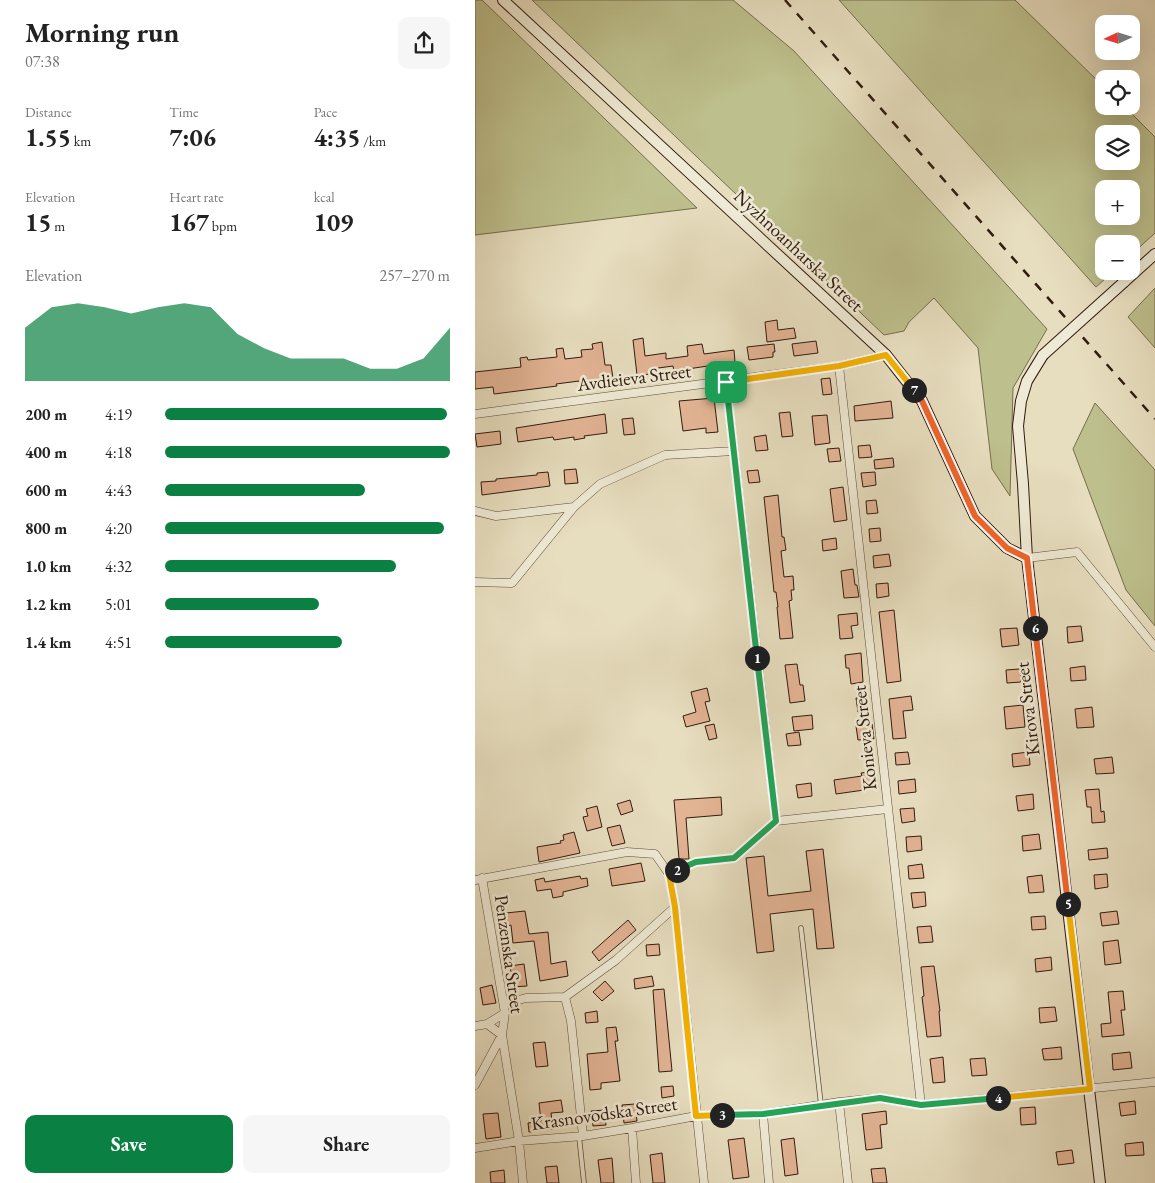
<!DOCTYPE html>
<meta charset="utf-8">
<style>
body{margin:0;font-family:"EB Garamond",serif;background:#f6f6f6;color:#222;height:100vh;display:flex;flex-direction:column;font-size:19px;white-space:nowrap}
*{box-sizing:border-box;margin:0}
p{font-size:16px;color:#767676}
.icon{flex:none;width:28px;height:28px;fill:none;stroke:currentColor;stroke-width:2;stroke-linecap:round;stroke-linejoin:round}
.map{position:relative;flex:1;overflow:hidden}
.side{display:flex;flex-direction:column;background:#fff;width:475px}
.side>*{flex:none}
.needle{width:32px;rotate:266deg}
.controls{position:absolute;left:620px;top:15px;display:grid;gap:10px}
.controls a{display:grid;place-items:center;width:45px;height:45px;border-radius:10px;background:#fff;box-shadow:0 5px 20px #0002;font-size:25px}
.pin{position:absolute;display:grid;place-items:center;width:42px;height:42px;color:#fff;margin:-21px;border-radius:10px;box-shadow:0 2px 8px #0006}
.km{position:absolute;width:25px;height:25px;margin:-12px;border-radius:50%;background:#222;color:#fff;font-size:14px;line-height:25px;text-align:center}
.round{display:grid;place-items:center;flex:none;width:52px;height:52px;border-radius:10px;background:#f6f6f6}
.head{display:flex;align-items:center;justify-content:space-between;height:85px;padding:0 25px}
h1{font-size:28px;font-weight:700;line-height:38px}
.metrics{display:grid;grid-template-columns:repeat(3,1fr);gap:8px;height:85px;padding:5px 25px}
.metrics div{display:grid;align-content:center}
.metrics b{font-size:25px;font-weight:700}
.metrics small{font-size:14px;font-weight:400}
.metrics p{font-size:14px}
.chart{height:140px;padding:10px 25px}
.chart p{display:flex;justify-content:space-between}
.chart svg{width:100%;height:90px;margin-top:5px;fill:#0b8043;opacity:.7}
.button{display:flex;gap:10px;margin-top:auto;padding:10px 25px}
.button a{flex:1;height:58px;border-radius:10px;background:#0b8043;color:#fff;font-size:20px;font-weight:700;line-height:58px;text-align:center}
.button a+a{background:#f6f6f6;color:#222}
ul{padding:0 25px;list-style:none;font-size:16px}
li{display:grid;grid-template-columns:80px 60px 1fr;align-items:center;height:38px}
li i{height:12px;border-radius:6px;background:#0b8043}
main{display:flex;flex:1;min-height:0}
.map>svg:first-child{display:block}
</style>
<main>
<section class="side">
<div class="head"><div><h1>Morning run</h1><p>07:38</p></div><a class="round"><svg class="icon" aria-label="share" viewBox="0 0 24 24"><path d="M12 15V3M7 8l5-5 5 5M5 13v7h14v-7"/></svg></a></div>
<div class="metrics">
<div><p>Distance</p><b>1.55<small> km</small></b></div>
<div><p>Time</p><b>7:06</b></div>
<div><p>Pace</p><b>4:35<small> /km</small></b></div>
</div>
<div class="metrics">
<div><p>Elevation</p><b>15<small> m</small></b></div>
<div><p>Heart rate</p><b>167<small> bpm</small></b></div>
<div><p>kcal</p><b>109</b></div>
</div>
<div class="chart"><p><span>Elevation</span>257–270 m</p>
<svg viewBox="0 0 160 44" preserveAspectRatio="none"><path d="M0 44V18L10 8L20 6L30 8L40 11L50 8L60 6L70 8L80 21L90 28L100 33L110 33L120 33L130 38L140 38L150 33L160 18V44z"/></svg>
</div>
<ul>
<li><b>200 m</b>4:19<i style="width:99%"></i></li>
<li><b>400 m</b>4:18<i style="width:100%"></i></li>
<li><b>600 m</b>4:43<i style="width:70%"></i></li>
<li><b>800 m</b>4:20<i style="width:98%"></i></li>
<li><b>1.0 km</b>4:32<i style="width:81%"></i></li>
<li><b>1.2 km</b>5:01<i style="width:54%"></i></li>
<li><b>1.4 km</b>4:51<i style="width:62%"></i></li>
</ul>
<div class="button"><a>Save</a><a>Share</a></div>
</section>
<div class="map">
<svg width="680" height="1183" viewBox="0 0 680 1183">
<rect width="100%" height="100%" fill="#e7debf"/>
<filter id="stains"><feTurbulence type="fractalNoise" baseFrequency=".004" numOctaves="4"/><feColorMatrix values="0 0 0 0 .2 0 0 0 0 .09 0 0 0 0 .02 0 0 0 .5 -.17"/></filter>
<radialGradient id="worn" r=".72"><stop offset=".6" stop-color="#630" stop-opacity="0"/><stop offset="1" stop-color="#630" stop-opacity=".3"/></radialGradient>
<path fill="#bdbf8c" stroke="#776c4e" fill-rule="evenodd" d="M1,0H7L222,208L0,235V2Z
M57,0H258L319,51L572,329L538,388L535,496L517,469L503,348L459,298L434,322L429,331L409,335Z
M364,0H540L629,87V106H649L680,137V233L656,255V244H629V271H639L621,287ZM629,134H656V161H629ZM629,189H656V216H629Z
M680,288V348L653,317Z
M620,403L680,470V626L651,590L598,449Z"/>
<path fill="#e3b494" stroke="#311a0f" d="M302,320L303,330L319,328L321,338L292,342L290,322Z
M168,338L170,356L191,353V359L213,356L212,346L227,344L229,354L259,350L260,362L199,371L198,366L176,369L177,374L162,375L158,340Z
M341,341L343,353L319,356L317,344Z
M127,342L130,365H136L138,378L105,384L104,381L81,384L82,386L19,394L18,387L0,389V372L46,367L45,358L52,357L53,360L82,357L81,349L88,348L90,359L107,357L106,350L118,349L117,344Z
M299,344L300,352H298V357L274,360L272,347Z
M355,378L357,394L348,395L346,379Z
M239,398L243,432L231,433V428L208,431L204,401Z
M416,401L418,418L380,421L379,406Z
M315,412L318,436L307,437L304,413Z
M130,414L132,433L109,436L110,438L99,440V437L79,440L78,437L43,442L41,428Z
M352,415L355,443L340,445L337,416Z
M158,418L160,434L149,435L147,419Z
M25,431L26,444L2,447L0,434Z
M291,435L293,450L281,451L279,437Z
M395,445L397,457L384,458L383,446Z
M364,448L366,461L354,462L352,449Z
M418,458L419,467L400,469L399,460Z
M101,469L103,483L90,484L89,470Z
M283,470L285,482L274,483L272,471Z
M73,472L75,486L7,495L6,482L21,481V479L62,475V473Z
M400,472L401,485L388,487L386,473Z
M368,487L372,520L359,522L355,489Z
M303,495L307,537H309L311,550L306,551L309,577L318,576L319,590H316L317,600L314,601L318,638L305,639L302,607H303L301,592H299L289,497Z
M401,500L403,513L392,514L391,501Z
M405,528L406,541L395,542L394,529Z
M361,538L362,549L348,551L347,540Z
M414,554L416,566L399,568L398,556Z
M378,569L380,585H382L384,597L369,598L366,571Z
M413,583L414,596L402,598L401,584Z
M419,610L426,681L412,683L404,612Z
M382,613L383,625L376,626L378,638L365,639L363,615Z
M606,626L608,641L593,643L592,627Z
M542,628L544,645L527,647L525,629Z
M386,653L388,682L376,684L374,668H371L370,655Z
M322,664L325,685H328L330,701L315,703L310,665Z
M610,666L611,680L596,681L595,668Z
M545,669L546,682L532,683L531,670Z
M232,688L235,701L230,702L235,721L211,727L208,716L221,712L216,692Z
M436,696L438,710L428,711L431,738L418,739L414,699Z
M392,697L394,711L383,712L381,698Z
M548,705L550,727L531,729L529,707Z
M617,707L619,727L602,728L600,709Z
M337,715L338,729L319,731L317,717Z
M239,724L242,738L234,740L230,726Z
M397,724L399,739L383,740L381,726Z
M324,732L326,745L313,746L311,734Z
M433,752L435,764L421,765L420,753Z
M554,752L555,765L538,767L537,754Z
M637,757L639,773L621,774L619,759Z
M401,771L403,788L361,794L359,780L387,776L386,773Z
M440,779L441,792L424,794L423,781Z
M336,783L337,796L323,798L321,785Z
M624,789L626,812L629,811L630,822L617,823L616,807H612L610,790Z
M558,794L559,809L543,811L541,796Z
M246,797L247,815L211,818L214,859H204L199,800Z
M155,800L158,811L146,815L142,804Z
M122,806L127,827L112,831L108,817L113,816L111,809Z
M439,808L440,821L427,823L425,809Z
M145,825L150,843L137,846L132,828Z
M99,832L105,853L64,862L62,847L86,843L85,841L89,840L88,835Z
M564,834L566,849L548,851L547,836Z
M446,836L447,850L432,852L431,837Z
M632,848L633,858L614,860L613,850Z
M348,849L359,948L342,949L338,909L295,914L299,951L282,953L271,858L289,856L293,896L336,891L331,851Z
M166,863L170,881L137,886L134,869Z
M447,864L449,878L434,879L433,866Z
M632,874L633,887L620,889L619,875Z
M567,875L569,892L554,893L552,877Z
M105,876L106,879L112,878L113,886L88,892V896L78,898L76,889L62,891L60,880L69,878L70,882Z
M450,892L451,906L438,908L436,893Z
M50,911L54,934L73,932L76,964L91,961L93,976L65,981L59,941L38,943L36,925L33,926L31,913Z
M642,911L644,924L627,926L625,913Z
M570,916L571,929L557,930L556,917Z
M153,920L161,930L124,961L117,952Z
M456,926L458,942L444,943L442,927Z
M643,940L646,963L630,965L628,942Z
M184,944L185,955L172,956L171,945Z
M576,957L577,970L561,972L560,959Z
M49,964L52,986L38,987L35,966Z
M459,966L465,1011H464L466,1036L452,1037L447,997L449,996L446,967Z
M177,976L179,986L160,989L159,979Z
M130,981L139,991L127,1001L118,992Z
M17,985L21,1003L8,1005L5,988Z
M189,989L197,1071L184,1072L178,990Z
M648,991L650,1010H646L649,1035L627,1037L626,1024L636,1023L633,992Z
M580,1007L582,1021L565,1023L564,1008Z
M122,1011L123,1022L111,1023L110,1013Z
M141,1027L143,1041H140L145,1081L126,1083V1089L115,1090L112,1054L133,1052L131,1028Z
M70,1042L73,1066L61,1067L58,1043Z
M586,1047L587,1059L569,1060L567,1049Z
M655,1052L657,1068L638,1070L637,1054Z
M468,1057L470,1082L458,1083L455,1059Z
M510,1058L512,1075L497,1076L495,1059Z
M198,1086L199,1096L187,1098L186,1087Z
M86,1100L88,1112L76,1113L78,1129L54,1132L53,1123L66,1121L64,1103Z
M660,1101L661,1114L646,1116L644,1103Z
M160,1104L162,1121L149,1123L147,1105Z
M560,1107L561,1124L546,1125L545,1108Z
M129,1110L131,1125L118,1126L116,1111Z
M411,1111L412,1124L405,1125L407,1148L391,1150L387,1114Z
M23,1113L26,1137L11,1139L8,1114Z
M269,1138L274,1177L258,1179L253,1140Z
M319,1138L323,1174L310,1176L306,1140Z
M668,1142L669,1155L651,1156L650,1144Z
M597,1150L599,1163L583,1165L581,1152Z
M187,1153L190,1183H178L175,1155Z
M137,1158L139,1183H126L123,1160Z
M82,1166L84,1183H72L70,1167Z
M410,1168L412,1183H398L396,1169Z
M29,1170L30,1183H16L15,1172Z"/>
<g fill="none" stroke-linecap="round" stroke-linejoin="round">
<defs>
<path id="lane" d="M194,873L221,862L259,858L301,821
M326,928L346,1105
M104,1136L109,1183"/>
<path id="street" d="M364,366L446,1105
M251,382L301,821L413,809
M0,414L364,366L411,355
M0,511L21,516L99,507L125,484L190,455L259,451
M552,558L602,552L680,647
M0,582L37,583L99,507
M7,878L30,1013L27,1035L44,1141L48,1183
M0,880L152,852L180,854L194,874L200,907L229,1183
M90,997L96,1021L108,1136
M29,1004L51,998L90,997L141,960L200,907
M0,1026L12,1024L30,1013
M0,1085L27,1035L12,1024
M364,1102L373,1183
M288,1114L294,1183
M157,1128L161,1183
M0,1148L44,1141L108,1136L157,1128L221,1116L288,1114L364,1102L405,1098L446,1105L680,1082"/>
<path id="secondary" d="M28,0L411,355L447,401L500,516L532,548L552,558
M649,282L680,254
M568,355L552,381L546,401L543,426L548,484L552,558L625,1183"/>
</defs>
<use href="#lane" stroke="#5e4b3b" stroke-width="5.5"/>
<use href="#street" stroke="#5e4b3b" stroke-width="9"/>
<use href="#secondary" stroke="#311a0f" stroke-width="12"/>
<use href="#lane" stroke="#efead5" stroke-width="4"/>
<use href="#street" stroke="#efead5" stroke-width="8"/>
<use href="#secondary" stroke="#efead5" stroke-width="10"/>
<path stroke="#311a0f" stroke-width="2.5" stroke-dasharray="9 9" stroke-linecap="butt" d="M310,0L680,419"/>
<defs>
<path id="secondary-bridge" d="M568,355L649,282"/>
</defs>
<use href="#secondary-bridge" stroke="#311a0f" stroke-width="12" stroke-linecap="butt"/>
<use href="#secondary-bridge" stroke="#efead5" stroke-width="10"/>
</g>
<g fill="none" stroke-linecap="round" stroke-linejoin="round">
<defs>
<path id="split-1" d="M251,382L282,658"/>
<path id="split-2" d="M202,870L221,862L259,858L301,821L282,658"/>
<path id="split-3" d="M202,870L194,874L200,907L221,1116L247,1115"/>
<path id="split-4" d="M247,1115L288,1114L405,1098L446,1105L523,1098"/>
<path id="split-5" d="M523,1098L615,1089L593,904"/>
<path id="split-6" d="M560,628L593,904"/>
<path id="split-7" d="M439,390L447,401L500,516L532,548L552,558L560,628"/>
<path id="split-8" d="M251,382L364,366L411,355L439,390"/>
</defs>
<use href="#split-1" stroke="#fff" stroke-width="10"/>
<use href="#split-2" stroke="#fff" stroke-width="10"/>
<use href="#split-3" stroke="#fff" stroke-width="10"/>
<use href="#split-4" stroke="#fff" stroke-width="10"/>
<use href="#split-5" stroke="#fff" stroke-width="10"/>
<use href="#split-6" stroke="#fff" stroke-width="10"/>
<use href="#split-7" stroke="#fff" stroke-width="10"/>
<use href="#split-8" stroke="#fff" stroke-width="10"/>
<use href="#split-1" stroke="#22a559" stroke-width="6"/>
<use href="#split-2" stroke="#22a559" stroke-width="6"/>
<use href="#split-3" stroke="#f5b400" stroke-width="6"/>
<use href="#split-4" stroke="#22a559" stroke-width="6"/>
<use href="#split-5" stroke="#f5b400" stroke-width="6"/>
<use href="#split-6" stroke="#f0652b" stroke-width="6"/>
<use href="#split-7" stroke="#f0652b" stroke-width="6"/>
<use href="#split-8" stroke="#f5b400" stroke-width="6"/>
</g>
<g text-anchor="middle" stroke-width="5" stroke-linejoin="round" paint-order="stroke">
<g font-size="19" fill="#311a0f" stroke="#efead5">
<text transform="translate(324 250) rotate(43)" y="7">Nyzhnoanharska Street</text>
<text transform="translate(159 377) rotate(-7)" y="7">Avdieieva Street</text>
<text transform="translate(552 709) rotate(-97)" y="7">Kirova Street</text>
<text transform="translate(389 738) rotate(-96)" y="7">Konieva Street</text>
<text transform="translate(35 954) rotate(82)" y="7">Penzenska Street</text>
<text transform="translate(129 1113) rotate(-8)" y="7">Krasnovodska Street</text>
</g>
</g>
<rect width="100%" height="100%" filter="url(#stains)"/>
<rect width="100%" height="100%" fill="url(#worn)"/>
</svg>
<div class="controls">
<a><svg class="needle" viewBox="-14 -14 28 28"><path d="M0-13l5 13h-10z" fill="#e53935"/><path d="M0 13l5-13h-10z" fill="#767676"/></svg></a>
<a><svg class="icon" aria-label="locate" viewBox="0 0 24 24"><circle cx="12" cy="12" r="6"/><path d="M12 2v4M12 18v4M2 12h4M18 12h4"/></svg></a>
<a><svg class="icon" aria-label="layers" viewBox="0 0 24 24"><path d="M12 4l9 5-9 5-9-5zM3 14l9 5 9-5"/></svg></a>
<a>+</a>
<a>−</a>
</div>
<div class="pin" style="left:251px;top:382px;background:#1e9e55"><svg class="icon" aria-label="arrive" viewBox="0 0 24 24"><path d="M6 21V4h12l-3 4 3 4H6"/></svg></div>
<b class="km" style="left:282px;top:658px">1</b>
<b class="km" style="left:202px;top:870px">2</b>
<b class="km" style="left:247px;top:1115px">3</b>
<b class="km" style="left:523px;top:1098px">4</b>
<b class="km" style="left:593px;top:904px">5</b>
<b class="km" style="left:560px;top:628px">6</b>
<b class="km" style="left:439px;top:390px">7</b>
</div>
</main>
